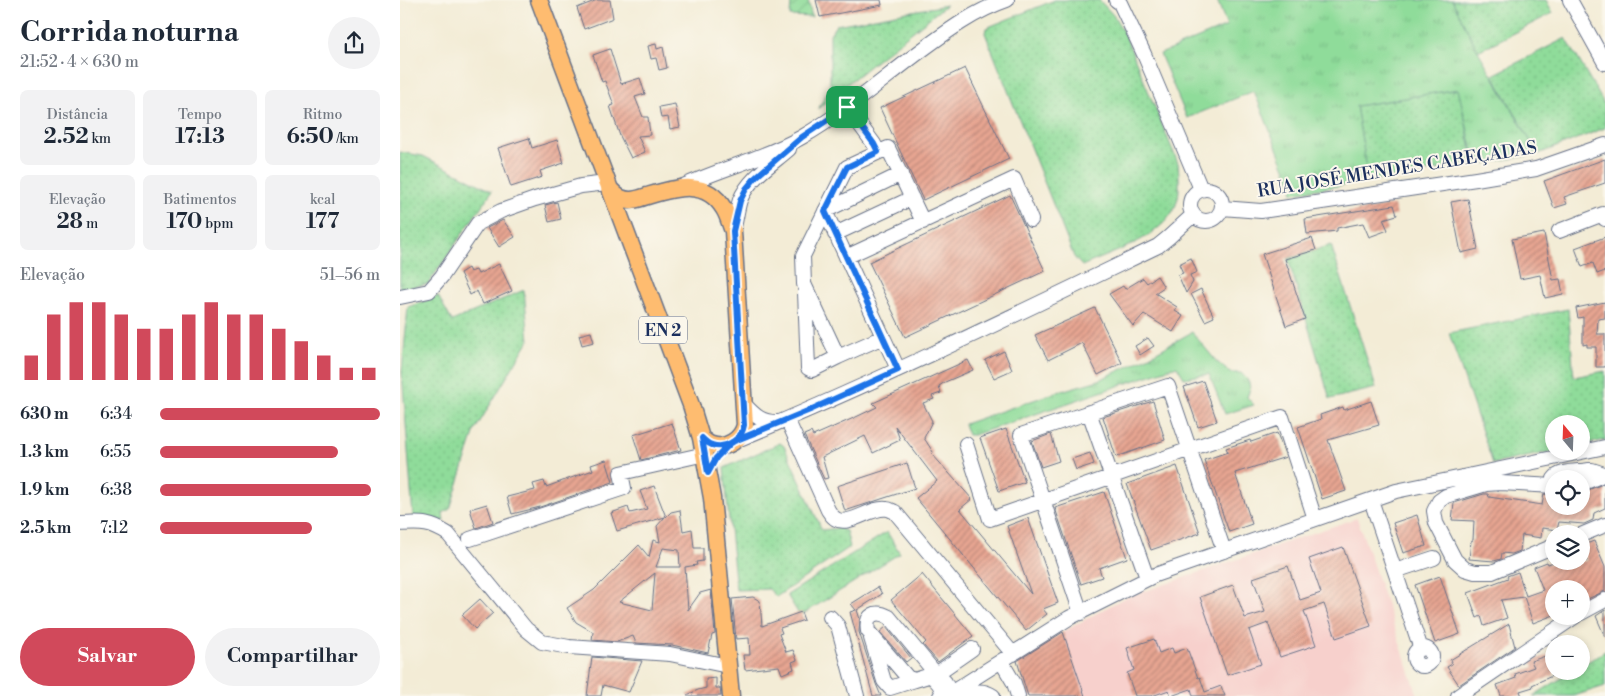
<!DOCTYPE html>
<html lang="pt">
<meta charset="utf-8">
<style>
body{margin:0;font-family:"Libre Bodoni",serif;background:#f2f2f3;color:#1f2937;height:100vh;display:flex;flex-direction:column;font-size:19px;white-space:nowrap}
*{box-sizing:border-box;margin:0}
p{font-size:16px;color:#747a83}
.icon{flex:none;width:28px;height:28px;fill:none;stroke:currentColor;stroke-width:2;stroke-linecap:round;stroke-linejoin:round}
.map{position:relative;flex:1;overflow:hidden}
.sheet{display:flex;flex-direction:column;background:#fff;width:400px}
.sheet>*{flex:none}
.needle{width:32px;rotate:341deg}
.controls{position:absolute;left:1145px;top:415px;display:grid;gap:10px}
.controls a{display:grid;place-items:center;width:45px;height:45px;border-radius:50%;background:#fff;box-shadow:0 2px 8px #0003;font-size:25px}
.pin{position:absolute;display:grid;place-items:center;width:42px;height:42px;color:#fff;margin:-21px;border-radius:10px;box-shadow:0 2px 8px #0006}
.round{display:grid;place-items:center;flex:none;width:52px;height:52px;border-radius:26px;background:#f2f2f3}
.summary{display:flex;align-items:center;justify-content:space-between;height:85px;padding:0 20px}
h1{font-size:28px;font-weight:700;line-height:38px}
.metrics{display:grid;grid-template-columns:repeat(3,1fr);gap:8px;height:85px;padding:5px 20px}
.metrics div{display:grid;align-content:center;border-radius:8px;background:#f2f2f3;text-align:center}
.metrics b{font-size:21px;font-weight:700}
.metrics small{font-size:14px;font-weight:400}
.metrics p{font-size:14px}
.chart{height:140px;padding:10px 20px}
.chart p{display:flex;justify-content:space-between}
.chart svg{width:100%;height:90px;margin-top:5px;stroke:#d1495b;stroke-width:6}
.cta{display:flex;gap:10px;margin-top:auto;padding:10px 20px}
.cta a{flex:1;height:58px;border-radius:30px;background:#d1495b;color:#fff;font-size:20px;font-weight:700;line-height:58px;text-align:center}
.cta a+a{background:#f2f2f3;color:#1f2937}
ul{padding:0 20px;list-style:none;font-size:16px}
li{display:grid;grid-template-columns:80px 60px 1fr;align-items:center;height:38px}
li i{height:12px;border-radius:6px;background:#d1495b}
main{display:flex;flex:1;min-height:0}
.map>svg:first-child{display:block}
</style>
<main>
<section class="sheet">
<div class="summary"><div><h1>Corrida noturna</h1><p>21:52 · 4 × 630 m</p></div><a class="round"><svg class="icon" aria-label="share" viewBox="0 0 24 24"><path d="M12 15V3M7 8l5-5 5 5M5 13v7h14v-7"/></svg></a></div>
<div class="metrics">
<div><p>Distância</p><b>2.52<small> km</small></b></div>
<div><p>Tempo</p><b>17:13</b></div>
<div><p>Ritmo</p><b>6:50<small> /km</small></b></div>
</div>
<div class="metrics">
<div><p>Elevação</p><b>28<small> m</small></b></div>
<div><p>Batimentos</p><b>170<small> bpm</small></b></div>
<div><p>kcal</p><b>177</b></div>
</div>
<div class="chart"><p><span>Elevação</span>51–56 m</p>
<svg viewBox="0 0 160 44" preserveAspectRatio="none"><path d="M5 44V32M15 44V12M25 44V6M35 44V6M45 44V12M55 44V19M65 44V19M75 44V12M85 44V6M95 44V12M105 44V12M115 44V19M125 44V25M135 44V32M145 44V38M155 44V38"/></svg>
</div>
<ul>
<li><b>630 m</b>6:34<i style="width:100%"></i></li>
<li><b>1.3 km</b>6:55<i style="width:81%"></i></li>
<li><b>1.9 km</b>6:38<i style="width:96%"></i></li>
<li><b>2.5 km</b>7:12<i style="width:69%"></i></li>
</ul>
<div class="cta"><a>Salvar</a><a>Compartilhar</a></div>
</section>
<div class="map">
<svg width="1205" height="696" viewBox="0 0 1205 696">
<defs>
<pattern id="grass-dots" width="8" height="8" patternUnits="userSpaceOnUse" patternTransform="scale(1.25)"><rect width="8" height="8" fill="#8fdc9a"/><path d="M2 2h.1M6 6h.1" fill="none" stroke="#7bbd87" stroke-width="1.8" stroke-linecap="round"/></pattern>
<pattern id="park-tufts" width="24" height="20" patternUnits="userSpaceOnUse" patternTransform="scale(1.25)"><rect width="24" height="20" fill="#8fdc9a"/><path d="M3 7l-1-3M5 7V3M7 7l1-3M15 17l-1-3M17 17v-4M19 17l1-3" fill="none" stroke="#7bbd87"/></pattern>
<pattern id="garden-furrows" width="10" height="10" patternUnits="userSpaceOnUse" patternTransform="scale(1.25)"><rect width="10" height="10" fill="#8fdc9a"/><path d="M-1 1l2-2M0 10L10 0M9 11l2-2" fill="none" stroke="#7bbd87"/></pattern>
<pattern id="building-hatch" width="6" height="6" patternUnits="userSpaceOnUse" patternTransform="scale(1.25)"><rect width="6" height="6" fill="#e7a591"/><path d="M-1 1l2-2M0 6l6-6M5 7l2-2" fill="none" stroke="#ba877a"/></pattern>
</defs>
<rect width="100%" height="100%" fill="#fbf7ec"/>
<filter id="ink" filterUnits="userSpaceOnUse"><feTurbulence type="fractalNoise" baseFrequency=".02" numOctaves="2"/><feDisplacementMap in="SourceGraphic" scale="10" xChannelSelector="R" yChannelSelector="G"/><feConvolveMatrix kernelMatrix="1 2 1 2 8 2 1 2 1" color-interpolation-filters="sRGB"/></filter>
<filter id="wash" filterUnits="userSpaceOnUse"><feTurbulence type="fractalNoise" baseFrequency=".0096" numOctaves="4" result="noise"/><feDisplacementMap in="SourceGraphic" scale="20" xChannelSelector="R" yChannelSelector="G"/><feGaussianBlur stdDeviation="1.12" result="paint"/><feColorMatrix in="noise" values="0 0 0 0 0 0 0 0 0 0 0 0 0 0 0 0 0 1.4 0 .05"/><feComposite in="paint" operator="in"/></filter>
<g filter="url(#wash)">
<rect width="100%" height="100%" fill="#f3ecd6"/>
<path fill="#f7d0cc" d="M957,518L1018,696H685L663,632L722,599Z"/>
<path fill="url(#grass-dots)" stroke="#55867c" d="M655,0H699L714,16L725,35L778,163C779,174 780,186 778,198C770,236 713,252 682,266L674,257L585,33L586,28Z
M1052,0H1146L1153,13L1078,51Z
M546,5L432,96L418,109L430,88V34L436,25Z
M1166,38L1205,105V128L1138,154L1093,75Z
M1059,89L1074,164L969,181L956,106Z
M0,152L23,156L92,191L28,284L0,289Z
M931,245L976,388L930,399L888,259Z
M124,290L129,340L75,430L50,509L43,513L44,521L13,517L2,372L8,307L38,296L52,321Z
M1168,309L1174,377L1205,371V440L1181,445V424H1154V451L1093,464L1049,333Z
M380,443L384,446L422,530L439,528L446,531L450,547L376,597L369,589L336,590L324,468Z
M487,532L500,553L400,616L387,595Z
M1205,651V686L1174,696H1133L1173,671H1181V666Z"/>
<path fill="url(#park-tufts)" stroke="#55867c" d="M817,0H1052L1078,51L1138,154L1076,165L1058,89L956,106L969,181L893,193L891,183L854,91L787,118L760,54L827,26Z
M792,332L816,361L830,373H841C850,381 852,386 847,397L854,405L825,414L809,374L784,378L777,366L574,435H568L564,424L654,393L699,380L746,358Z"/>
<path fill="url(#garden-furrows)" stroke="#55867c" d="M391,0H408L412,17L390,16Z"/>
<g id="blocks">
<path fill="url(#building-hatch)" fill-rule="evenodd" d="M197,0H210L213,18L184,29L177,8Z
M416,0H481L482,5L420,17Z
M256,44L257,49L263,47L267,68L259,70L256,58L251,59L248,46Z
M210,49L221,84L240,78L245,94L235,97L243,117H248L250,135L238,136L245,152L231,158L220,136L210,106L214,105L205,81L202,82L193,55Z
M565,68L609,159L523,200L480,108Z
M275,104L280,127L270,129L268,117L261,118L259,107Z
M129,138L132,148L157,140L164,163L140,171L142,177L111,187L98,148Z
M1205,159V183L1164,197L1167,204L1154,208L1144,181Z
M610,195L645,271L505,337L469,262Z
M1068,199L1078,249L1061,253L1051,202Z
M157,202L161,219L149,222L145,205Z
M994,205L997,215L983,219L988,230L969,237L963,223L937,228V231L907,234L905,219Z
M103,220L115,237L99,247L87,228Z
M1144,233L1153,280L1160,279L1163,294L1145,298L1140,275L1120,279L1112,239Z
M1205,237V271L1197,274L1193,263L1182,267L1175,248Z
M912,238L916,250L885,259L905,319L886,326L862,254Z
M791,258L797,272L790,275L793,282L786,293L778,275L783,273L779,264Z
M99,264L112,291L83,304L77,291L70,295L60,273L68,268L70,272L76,270L78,274Z
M757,276L764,287L755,293L777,307L775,311L783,316L773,332L744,314L733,326L709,294L723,286L725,289L743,278L747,283Z
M801,289L814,317L805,321L791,294Z
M1205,302V318L1198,319L1197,334H1205V367H1196V347H1187V344L1183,345V317L1178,318L1176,308Z
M695,308L722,363L698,375L682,343L648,360L635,335Z
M191,332L194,342L182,345L179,335Z
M748,338L754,346L740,355L735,346Z
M604,351L612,370L594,378L585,360Z
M568,360L573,370L545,382L539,386L541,393L532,396L534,399L523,403L532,421L524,438L533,452L532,454L572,499L560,509L631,594L607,526L628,518L658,603L643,609L647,614L626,631L516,498L537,481L495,426L500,440L473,453L465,436L422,457L428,478L424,479L404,435L411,432L413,436L456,417L477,407L473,403Z
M803,381L817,421L798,427L784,387Z
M753,401L765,440L716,457L703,417Z
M971,401L979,425L928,440L946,491L922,499L898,427L921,419L920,415L943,407L944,410Z
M272,423L281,450L241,460L233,435Z
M606,429L625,482L599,491L580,438Z
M877,433L886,457L835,473L852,524L829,532L804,460L828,452L826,448L850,440L851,442Z
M651,434L659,461L641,467L632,441Z
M690,453L694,464L676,470L672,459Z
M206,460L213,482L140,507L112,514L107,497L135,490L133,484L144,481L146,487L193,470L191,465Z
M507,463L515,488L445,511L437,486Z
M777,466L800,533L751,550L727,484Z
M1205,483V508L1194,513L1193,520L1184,524L1159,522L1157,530L1142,528L1141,538L1122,535L1120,551L1112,554L1102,553L1101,559L1094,561L1069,559L1071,541L1073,540L1074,521L1052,520L1054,503L1084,494H1088L1089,497L1142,505L1144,494L1154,495V506H1181V493Z
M254,486L266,517L271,512L280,510L283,531L292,529L294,548H303V561L296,562L297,565L285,567L288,610L300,593L311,590L315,634L312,635L308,653L272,645L236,643L233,636L217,642L192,640L193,632L176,622L167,608L194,590L239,545L249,557L253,540L260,542L257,526L265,517L217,531L211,513L228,507L230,513L247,509L240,491ZM263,548L279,550L280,567H256ZM255,573L252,610L219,602Z
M704,492L727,558L699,568L702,577L681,584L655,508Z
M87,504L93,522L76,528L70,509Z
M1017,515L1026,546L1003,553L993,523Z
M1194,541L1205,567V591L1181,602V589H1154V615L1133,623L1124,597L1101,600L1107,618L1084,626L1081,616L1077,618L1068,593L1108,578L1107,576L1118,572L1126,596L1143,590L1134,567L1147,562L1148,564L1156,561H1187L1181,546Z
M943,547L971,626L936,638L924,604L904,611L916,645L880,657L868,623L849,630L861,664L827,675L800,597L833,585L845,618L865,612L853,578L888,566L900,600L921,593L909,559Z
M522,574L573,636L538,662L523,645L526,642L491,600Z
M1040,576L1060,634L1035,643L1015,585Z
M478,587L482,594L457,610L460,619L459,632L476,684L481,696H473L450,612L456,610L451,604Z
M353,597L360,601L362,626L401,612L404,620L380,628L382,633L379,634L386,652L393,650L397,660L392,662L394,669L382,674L379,666L345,670L343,655H350L349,638L336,639L332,599Z
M80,599L93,613L75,629L62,615Z
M1205,610V637L1196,616Z
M1109,624L1115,647L1059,685L1047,667L1052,664L1050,660Z
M486,627L511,658L506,662L480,632Z
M663,632L685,696H628L617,661Z
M754,639L759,653L772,648L774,653L787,648L798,678L800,677L805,692L821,686L825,696H793L791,689L771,696L769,690L752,696H735L727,673L734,670L727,648Z
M1154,653V675L1132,685L1133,687L1120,691L1122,696H1101L1097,685L1116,678L1115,674L1134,667L1131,661Z
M192,657L242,661L229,692L203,685L201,696H187Z
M316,678V688H320L321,696H287V695L298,690L306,688V679Z"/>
</g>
</g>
<g filter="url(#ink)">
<use href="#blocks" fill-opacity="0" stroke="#677188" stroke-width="1"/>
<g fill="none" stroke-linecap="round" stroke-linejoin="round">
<defs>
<path id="minor" d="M716,0L720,3L744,54L801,189
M1170,0L1205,63
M447,107L474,144L478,152
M279,188C319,169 363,159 402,137C444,113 483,79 522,50C549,30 575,11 607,0
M790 205a16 16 0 1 1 32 0a16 16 0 1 1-32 0Z
M822,208L861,211L1076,179L1136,169L1205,145
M425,211L498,369
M425,211L501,174
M333,231C336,221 337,209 340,200C349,178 372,164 389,149
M1159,231L1203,214L1205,219
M435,234L512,198
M446,257L614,179L631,220
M405,292L408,368L412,370L438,357
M0,297L29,291L42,276L78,223L101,211L135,199L181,186L207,183
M483,337L438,357L404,284L403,256L447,167L488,148L523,222
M344,404C355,416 362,423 379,422
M689,412L747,578
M387,419L428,510C430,513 432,517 436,519C449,527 472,506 487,509C490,509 492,511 495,512L613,654
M337,440C480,381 619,313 758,246L769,237L793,215
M566,444L590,519L882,417L915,519
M1154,479C1160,470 1178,472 1188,470H1192L1204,474
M1181,484L1205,474
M1154,486L1101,483L1086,484L1046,496L1039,501L1034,511L1036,523L1055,560L1065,569L1075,572H1092L1154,546
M971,500L1021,649
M0,524C21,523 30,522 48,534L126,629L142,642L169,647L270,654L328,666
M1181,535L1205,525
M70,539L224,488L221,473L305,454
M995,571L1034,558
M681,613L621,435L768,386L824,551
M1181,613L1205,600
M430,617L438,626L457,696
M471,638L484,681L490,688L515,680
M1014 657a9 9 0 1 1 18 0a9 9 0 1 1-18 0Z
M601,661L614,683L618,696
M531,675L536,674L572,649
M544,695L539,684L531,675L515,680L508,678L468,631C465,614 476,610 489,617L531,668L545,682L550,693
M540,696L554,691L669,618L755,575L996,491L1205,447
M559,696C571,692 582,688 593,696
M1058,696L1176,616"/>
<path id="major" d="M139,0L291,405L301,438L312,498L331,696
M209,188C212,191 216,196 221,198C230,202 238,199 247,196C275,188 306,178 324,209C328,215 330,224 333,231L345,425C342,439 326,450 312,445C308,444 305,441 301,438"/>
</defs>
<use href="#minor" stroke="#677188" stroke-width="16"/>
<use href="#major" stroke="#677188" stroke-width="19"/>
<use href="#minor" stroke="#fff" stroke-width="14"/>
<use href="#major" stroke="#febc70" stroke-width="16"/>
</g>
</g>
<g fill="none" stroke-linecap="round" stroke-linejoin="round" filter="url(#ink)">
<defs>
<path id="route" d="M447,107L402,137L356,177L346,189L340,201L333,231L344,425C342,439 326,450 312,445C308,444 305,441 302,438L308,473L316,458L332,442L410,410L498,370L425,211L447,167L478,152L474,144L447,107"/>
</defs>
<use href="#route" stroke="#fff" stroke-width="10"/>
<use href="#route" stroke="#1a73e8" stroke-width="6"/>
</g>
<g text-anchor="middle" stroke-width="4" stroke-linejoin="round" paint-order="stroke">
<rect fill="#fbf7ec" stroke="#5e6b89" stroke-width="1" x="239" y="316.5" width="48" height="27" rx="4"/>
<g font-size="16" font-weight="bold" fill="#1b2f5e">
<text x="263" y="336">EN 2</text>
</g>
<g font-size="18" fill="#1b2f5e" stroke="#fbf7ec">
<text transform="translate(997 169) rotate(-9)" y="6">RUA JOSÉ MENDES CABEÇADAS</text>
</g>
</g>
</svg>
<div class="controls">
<a><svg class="needle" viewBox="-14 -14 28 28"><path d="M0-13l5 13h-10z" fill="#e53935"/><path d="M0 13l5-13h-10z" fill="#747a83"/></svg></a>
<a><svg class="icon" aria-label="locate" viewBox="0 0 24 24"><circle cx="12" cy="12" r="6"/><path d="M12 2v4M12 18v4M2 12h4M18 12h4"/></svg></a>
<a><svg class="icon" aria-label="layers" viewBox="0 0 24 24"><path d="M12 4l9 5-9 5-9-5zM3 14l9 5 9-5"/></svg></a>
<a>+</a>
<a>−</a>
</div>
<div class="pin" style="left:447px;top:107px;background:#1e9e55"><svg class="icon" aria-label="arrive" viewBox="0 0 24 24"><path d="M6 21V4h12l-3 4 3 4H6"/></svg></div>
</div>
</main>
